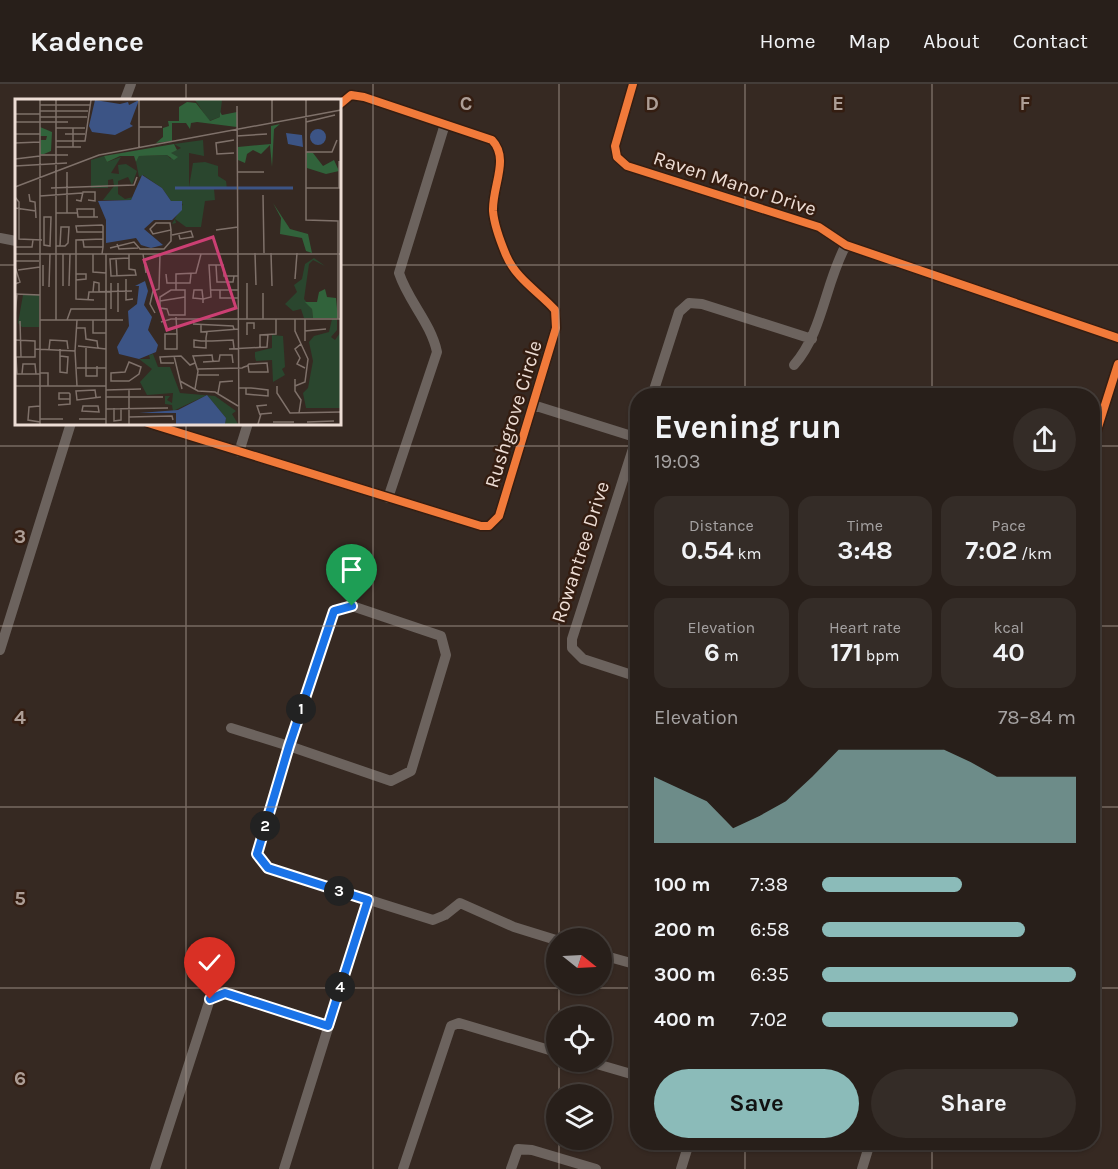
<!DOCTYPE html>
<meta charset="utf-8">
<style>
body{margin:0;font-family:Karla,sans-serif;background:#342c27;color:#f1f3f6;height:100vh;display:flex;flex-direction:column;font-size:22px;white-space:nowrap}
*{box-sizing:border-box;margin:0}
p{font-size:20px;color:#a5a2a2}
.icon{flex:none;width:33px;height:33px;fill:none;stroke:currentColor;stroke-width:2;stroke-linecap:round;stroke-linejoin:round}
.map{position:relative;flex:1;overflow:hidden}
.drawer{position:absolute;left:630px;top:304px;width:470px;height:762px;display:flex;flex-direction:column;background:#281f1a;border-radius:24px;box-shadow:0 2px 4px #0004,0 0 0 2px #443d39}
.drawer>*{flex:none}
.needle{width:39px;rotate:108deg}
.controls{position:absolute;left:546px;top:844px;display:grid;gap:12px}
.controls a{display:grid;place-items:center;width:66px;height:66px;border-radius:50%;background:#281f1a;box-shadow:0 2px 4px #0004,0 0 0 2px #443d39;font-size:30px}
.pin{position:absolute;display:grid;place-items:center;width:51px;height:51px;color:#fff;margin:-62px -26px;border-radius:50% 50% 50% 0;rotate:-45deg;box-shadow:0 0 6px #0007}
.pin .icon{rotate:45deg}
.km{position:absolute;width:30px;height:30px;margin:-15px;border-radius:50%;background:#222;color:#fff;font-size:16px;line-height:30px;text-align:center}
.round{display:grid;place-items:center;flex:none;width:63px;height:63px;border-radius:32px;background:#342c27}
.overview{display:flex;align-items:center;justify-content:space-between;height:102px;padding:0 24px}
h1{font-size:33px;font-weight:700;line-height:45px}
.metrics{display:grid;grid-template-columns:repeat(3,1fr);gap:9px;height:102px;padding:6px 24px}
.metrics div{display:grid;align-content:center;border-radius:15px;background:#342c27;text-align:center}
.metrics b{font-size:26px;font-weight:700}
.metrics small{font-size:16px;font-weight:400}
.metrics p{font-size:16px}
.chart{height:168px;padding:12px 24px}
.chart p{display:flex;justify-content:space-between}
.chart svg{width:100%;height:108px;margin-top:6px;fill:#8bbbb9;opacity:.7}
.button{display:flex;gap:12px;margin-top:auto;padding:12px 24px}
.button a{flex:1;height:69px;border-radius:36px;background:#8bbbb9;color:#111;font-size:24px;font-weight:700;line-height:69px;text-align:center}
.button a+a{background:#342c27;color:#f1f3f6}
ul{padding:0 24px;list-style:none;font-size:20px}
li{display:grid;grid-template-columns:96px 72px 1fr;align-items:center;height:45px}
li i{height:15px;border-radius:8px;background:#8bbbb9}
header{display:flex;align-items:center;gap:36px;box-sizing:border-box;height:84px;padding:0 30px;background:#281f1a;border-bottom:2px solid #443d39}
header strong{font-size:28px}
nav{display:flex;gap:33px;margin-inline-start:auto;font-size:21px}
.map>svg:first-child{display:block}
</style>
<header>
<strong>Kadence</strong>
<nav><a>Home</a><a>Map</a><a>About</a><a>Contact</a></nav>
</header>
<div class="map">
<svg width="1118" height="1085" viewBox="0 0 1118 1085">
<rect width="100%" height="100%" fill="#362922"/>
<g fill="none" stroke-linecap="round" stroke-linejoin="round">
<path stroke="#6c635e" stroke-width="10" d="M633,0L615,62L617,73L627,82L819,143L846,161L1118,254
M125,16L131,0
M0,154L16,157
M794,281C823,248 825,199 846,161
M652,312L679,228L689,219L702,220L812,255
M533,321L638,354
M148,339L481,442H489L499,432L556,244L555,226C539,208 516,195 506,171C501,159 494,140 493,127C492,102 510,75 492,56L364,13L351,11L339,21
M638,349L572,555V564L583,575L638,593
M1092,362L1118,280
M239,368L248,339
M388,414L437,268C431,239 408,217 399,189L445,40
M352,522L441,552L446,571L411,687L391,697L289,662L334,527Z
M0,566L71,339
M231,644L289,662L257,770L268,784L433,836L445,831L460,819L514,843L556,856
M602,871L638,881
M590,978L638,992
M155,1085L210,915L225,909L328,942
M284,1085L368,816
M403,1085L451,942L459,939L556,968
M511,1085L518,1065L532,1066L596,1085
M681,1085L689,1059
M862,1085L870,1059"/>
<defs>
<path id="cycleway" d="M633,0L615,62L617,73L627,82L819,143L846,161L1118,254
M148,339L481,442H489L499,432L556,244L555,226C539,208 516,195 506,171C501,159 494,140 493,127C492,102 510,75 492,56L364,13L351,11L339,21
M1092,362L1118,280"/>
</defs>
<use href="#cycleway" stroke="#341d11" stroke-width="11"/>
<use href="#cycleway" stroke="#f17a3a" stroke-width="8"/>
</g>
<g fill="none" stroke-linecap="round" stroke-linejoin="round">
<defs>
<path id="route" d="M210,915L225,909L328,942L368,816L268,784L257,770L289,662L334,527L352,522"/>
</defs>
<use href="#route" stroke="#fff" stroke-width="12"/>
<use href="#route" stroke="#1a73e8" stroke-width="8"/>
</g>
<path fill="none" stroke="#ad9e96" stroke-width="1.5" stroke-opacity="0.55" d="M186,0V16M373,0V1085M559,0V855M745,0V312M932,0V312M0,181H16M339,181H1118M186,339V1085M0,362H638M1092,362H1118M0,542H638M1092,542H1118M0,723H638M1092,723H1118M559,900V933M0,904H638M1092,904H1118M559,978V1011M559,1056V1085M745,1059V1085M932,1059V1085"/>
<g text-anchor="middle" stroke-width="5" stroke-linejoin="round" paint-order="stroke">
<g font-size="20" fill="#edddd5" stroke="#341d11">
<text transform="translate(735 99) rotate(18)" y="7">Raven Manor Drive</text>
<text transform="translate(513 330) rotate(-73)" y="7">Rushgrove Circle</text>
<text transform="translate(580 468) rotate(-72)" y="7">Rowantree Drive</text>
</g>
</g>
<g transform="translate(15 15)">
<rect width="326" height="326" fill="#362922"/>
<path d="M180,1H207L205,18L194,22ZM188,41L189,57L174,54V88L178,64L190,63L203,67V77L211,82L212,90H199L200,101L190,102L186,128H171L160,120L161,124L157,125L168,105L156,102L147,89L128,76L124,78L121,63L124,57L152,56L156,60L155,54L166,49L159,45ZM89,57L92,63L106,58L96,74L104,75L103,66L111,65L122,72L117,86L113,78L103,82V95L110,100L118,98L123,87L116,101H88L99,87L98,80L93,81V89H76V61ZM299,159L310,167L298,161L294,165L289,200L297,210L298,219H289L286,210L278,212L270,205L282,193L279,186L287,180L290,165ZM8,196H24V228H7L3,224ZM317,220H322V231L316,238L320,241L325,234V309H291L288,294L293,289L298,262L294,243L299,237L314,233ZM257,236L268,237L270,268L267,270L270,276L258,283L257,261L241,262L240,258V253L257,249ZM138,255L143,268H155L165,294L200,297L221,312L217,315L223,325H210L211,319L192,296L158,312L157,306L150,305V297H155L152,301L157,304L158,294L132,296L125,283L137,270L124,260H135L134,256Z" fill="#2a462e"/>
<path d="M172,3L181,4L195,22L205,18V13L207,16L222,13V28L182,23L176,24L175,30L171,24H157V42L141,44L148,38V29L154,27L153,22H164V8ZM265,25L259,30L257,68L255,46L246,55L238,51L232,55L230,64L223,61V48L256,45V27ZM25,28L37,33L36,52L29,55H25L26,41H31L32,37H25ZM159,45L162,51L156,54L163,58L159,61L152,56L124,57L121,63L119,57H105L92,63L89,57ZM291,53L298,54L308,67L319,61L324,72L311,75L292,69ZM258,104L275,130L293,135L297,154L291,152L287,139L265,135L266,119ZM310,190L312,198L321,199L323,219H298L297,210L290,203H302L304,193Z" fill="#31633b"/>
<path d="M80,1L105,5L113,3L114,6L124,1L115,25L118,27L100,36L77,33L74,27ZM295 38a8 8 0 1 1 16 0a8 8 0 1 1-16 0ZM271,34L287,36L288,48L273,45ZM127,76L147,89L156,102H167V111L157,121H139L129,130L148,146L136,149L126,146L121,139L91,144V121L83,102L116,101ZM130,182L133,192L129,206L137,218L133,231L143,246L141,253L124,260L104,255L102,248L114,227L113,212L122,205L124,187H120ZM192,296L211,319L210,325H161V314H124L163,311Z" fill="#3c5485"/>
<path fill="none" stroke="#3c5485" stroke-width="3" d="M160,89H278"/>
<path fill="none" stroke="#7f716a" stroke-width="1.5" d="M25,1V306M41,1V221M124,1V48M257,1V23M291,1V121L323,122V220M25,6H75M222,7L224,325M25,12H73M0,15H25M25,18H72M0,23H53M291,23L320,16M124,28H147M41,29H70M58,29V48M0,35H25M50,35H70M222,37L252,35M41,42H70L76,1M0,44L25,43M41,48H66M291,53H317L322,41M219,54L202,55L201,44L219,41M25,56H53M0,60L25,57M324,62V89M0,67L52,64M223,73H249M0,88L84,56L326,11M36,89L119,86L122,78M291,89H326M14,95L15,102L20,103L21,119M248,96L249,154M25,97L67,94M0,98L4,103V140L27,141M61,101L66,102L68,93H80V102L73,101M0,109L21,112M41,114H62M52,114V73M29,118H36L35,147L29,146ZM79,118V110H62L63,118H83M141,124H155L156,131L138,135L135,130ZM201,131L223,128M157,136L176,132L178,138L165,140L164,136M68,141L69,148H88M102,145L104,150L123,149M41,147H50L53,144L54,128H46L45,147M0,148H17L18,141M95,149L119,143L125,150H149L156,142V131M240,154L241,186M256,154L257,187M0,155H326M48,155V187M78,155V173L91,174M87,155L88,148V127L87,126L61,127L62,133H88M114,155V170L120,171L121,176L96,177L95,160L114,159M128,155L131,174M101,159L102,177M0,162H24M28,166V187M201,166L202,183H218L219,177M0,168L5,183L0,185M3,171L25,168M151,175L152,184H175L176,175M111,180V201L118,200M280,180L282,154M61,181L71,180V175H61M54,187L55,155M34,188L35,155M156,191H170V216H154L152,210L145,209V198ZM161,191V175L181,174L186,155M179,191H187L188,200L178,199ZM196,191H223M205,191V199H223M78,193L79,183L84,184V193M248,194V220M0,195L25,196M73,201L74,193L117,192M79,201L61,200V141L88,140M145,202L170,198M188,204V200L196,198L194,166H208L209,177H223M96,210V184M103,213V184M140,214L135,205L138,192L144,190L145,155M0,217L2,195M161,218L162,235V250H150V235H162M232,220V184M25,221H108M52,221L56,210H91M78,221V234H91M5,222L6,258M146,223L156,220H325M178,225L218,227L219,230M186,226V233L224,230M62,229H70L71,240L82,242L83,250M290,232L311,230M192,233L191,239V249L179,248V241L186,242H197L218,241L219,249M232,236V224H239V230M0,241L20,242V258H0M290,242V220M286,245L280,250L285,259L282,265L290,269M63,247L91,250M245,248V236L261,235V220M71,249V277H82V267M20,250L60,252L62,287M34,250L35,241L52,242L53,250M214,250L252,248L253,235M60,252L62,221M45,257L53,258L52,274L45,273V250M159,257L167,290M1,258L2,275H25M114,263L126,268L124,275L114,282H96V274L110,273ZM188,263L204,262L205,256H217L218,264M159,264H146L145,258L166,257L175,266L180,264M62,269H91M183,270L227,269L229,268L232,267L234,265H235L252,264L253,273H234L233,266M25,274H33V287M7,275L8,265H20L21,275M183,276H204M280,280V292L286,301L284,314M165,282L183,292L200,293L223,307M0,287H91M262,287V294L275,314L326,313M280,287L290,283L293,260L280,232V220M223,289H236L253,291V297L231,295V289M180,290L183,272L178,257L197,256L198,263M91,291L126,290M203,294L205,283L218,282M81,298L80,291L61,292L62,301L86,298M91,298H148M25,305V325M43,306L55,305V295L54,294H44V300H55M25,307L14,308L13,321L25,323M83,307L84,313L67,312L68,307ZM99,309V322L106,321V309M91,310L153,309M245,316L242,307L252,306M114,318L157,317L158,321M25,320H48M64,320H91M258,323H279M292,323L319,322M91,325V155M114,325V291M243,325L246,315L257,314"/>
<path fill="#cb3f73" fill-opacity="0.15" stroke="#cb3f73" stroke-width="3" d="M198,138L221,209L152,231L129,161Z"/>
<rect width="326" height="326" fill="none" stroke="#edddd5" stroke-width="3"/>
</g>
<g font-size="20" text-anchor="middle" font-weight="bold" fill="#ad9e96" stroke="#341d11" stroke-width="5" stroke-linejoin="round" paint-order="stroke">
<text x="466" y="26">C</text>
<text x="652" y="26">D</text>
<text x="838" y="26">E</text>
<text x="1025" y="26">F</text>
<text x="20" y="459">3</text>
<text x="20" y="640">4</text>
<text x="20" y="821">5</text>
<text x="20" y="1001">6</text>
</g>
</svg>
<div class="controls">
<a><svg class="needle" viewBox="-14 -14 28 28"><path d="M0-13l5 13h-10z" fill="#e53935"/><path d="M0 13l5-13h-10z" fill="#a5a2a2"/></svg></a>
<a><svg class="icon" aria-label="locate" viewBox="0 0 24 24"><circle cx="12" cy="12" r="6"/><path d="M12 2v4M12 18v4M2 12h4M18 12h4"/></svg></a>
<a><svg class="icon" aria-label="layers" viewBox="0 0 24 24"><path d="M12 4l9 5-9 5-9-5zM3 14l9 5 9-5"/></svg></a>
</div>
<div class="pin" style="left:352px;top:522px;background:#1e9e55"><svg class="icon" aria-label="arrive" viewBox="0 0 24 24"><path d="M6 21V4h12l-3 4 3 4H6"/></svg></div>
<div class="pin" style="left:210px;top:915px;background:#d93025"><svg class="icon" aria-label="check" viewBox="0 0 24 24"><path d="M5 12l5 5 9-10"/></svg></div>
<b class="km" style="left:301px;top:625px">1</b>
<b class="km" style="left:265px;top:742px">2</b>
<b class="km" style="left:339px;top:807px">3</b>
<b class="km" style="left:340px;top:903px">4</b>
<section class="drawer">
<div class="overview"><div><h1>Evening run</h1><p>19:03</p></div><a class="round"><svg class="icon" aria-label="share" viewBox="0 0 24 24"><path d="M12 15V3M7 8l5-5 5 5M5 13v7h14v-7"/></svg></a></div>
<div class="metrics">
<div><p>Distance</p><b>0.54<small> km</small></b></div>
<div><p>Time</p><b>3:48</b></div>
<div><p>Pace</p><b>7:02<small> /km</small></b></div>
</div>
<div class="metrics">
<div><p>Elevation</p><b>6<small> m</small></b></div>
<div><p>Heart rate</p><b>171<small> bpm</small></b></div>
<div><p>kcal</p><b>40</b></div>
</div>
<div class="chart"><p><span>Elevation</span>78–84 m</p>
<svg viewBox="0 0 160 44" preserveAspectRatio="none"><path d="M0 44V17L10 22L20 27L30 38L40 33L50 27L60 17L70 6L80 6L90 6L100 6L110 6L120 11L130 17L140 17L150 17L160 17V44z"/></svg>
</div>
<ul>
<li><b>100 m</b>7:38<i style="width:55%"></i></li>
<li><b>200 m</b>6:58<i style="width:80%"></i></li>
<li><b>300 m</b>6:35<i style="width:100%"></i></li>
<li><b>400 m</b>7:02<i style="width:77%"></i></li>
</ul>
<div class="button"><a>Save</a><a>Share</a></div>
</section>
</div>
